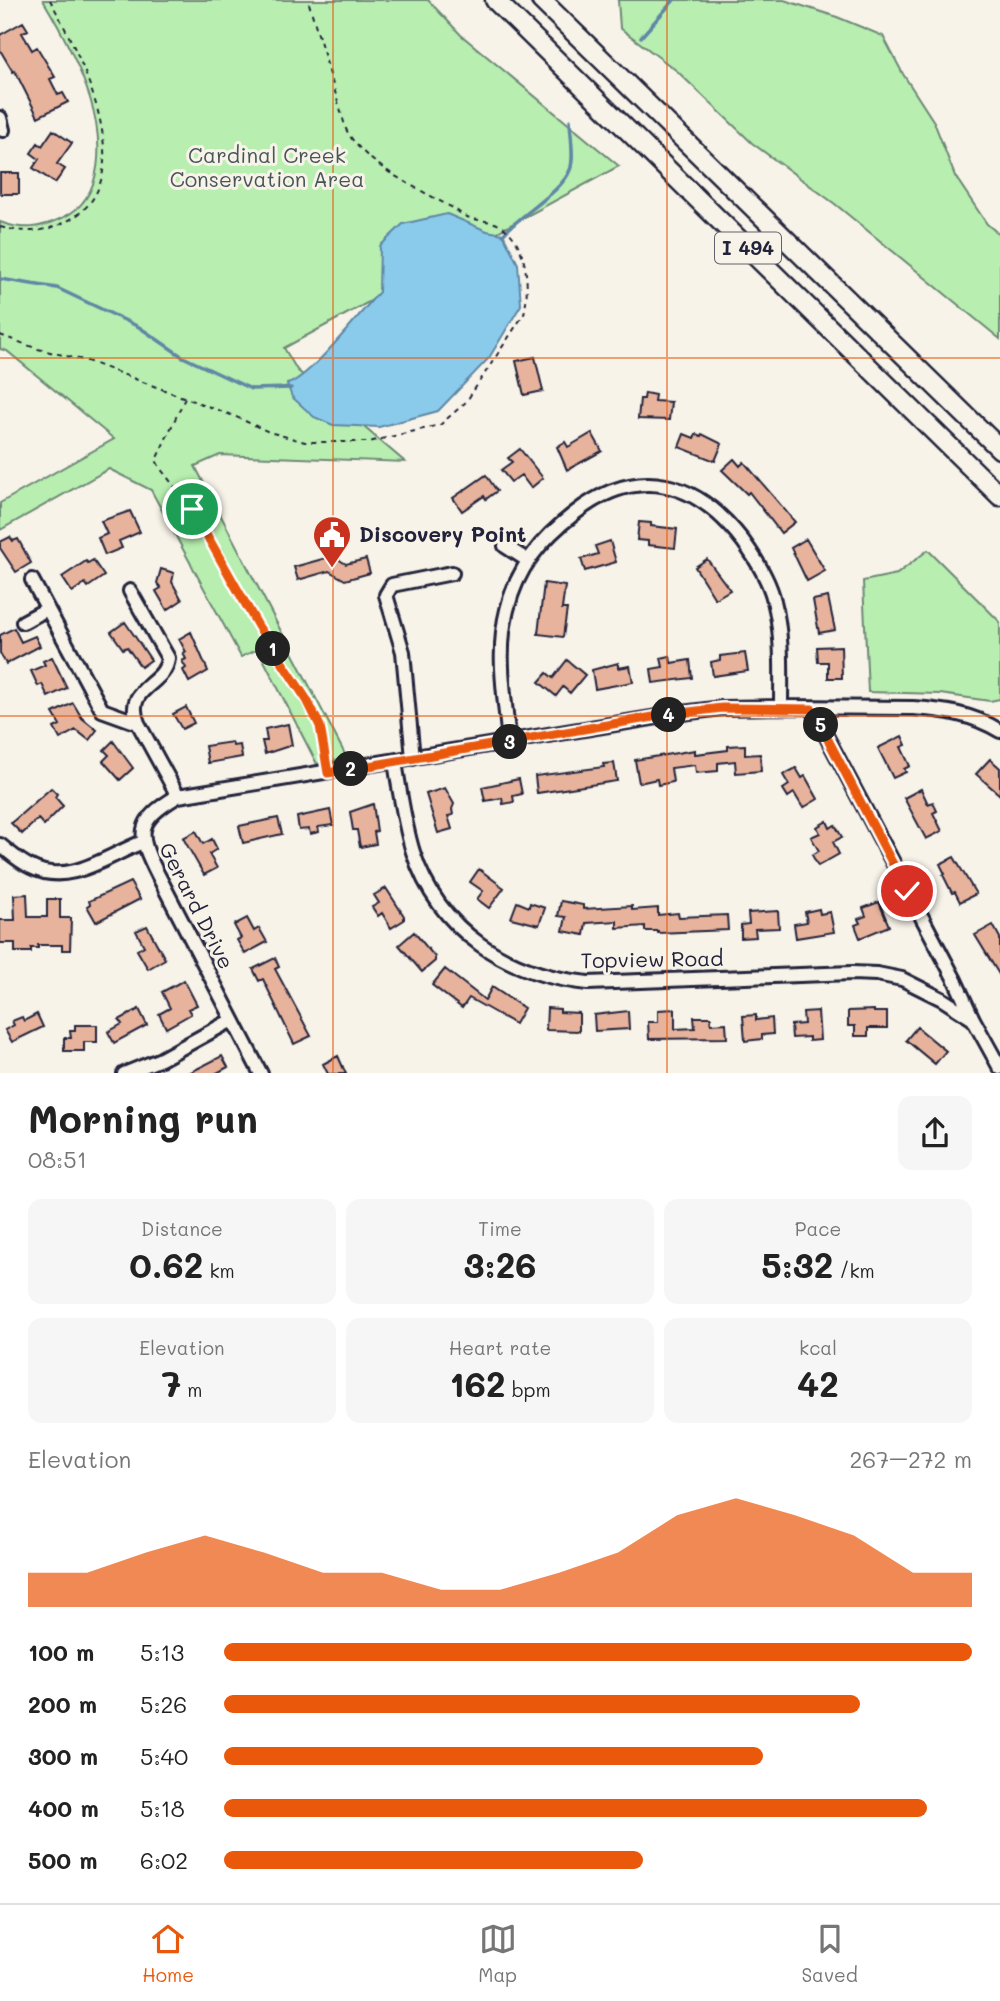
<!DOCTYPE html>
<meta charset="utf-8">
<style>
body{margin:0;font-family:Mali,sans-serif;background:#f6f6f6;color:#222;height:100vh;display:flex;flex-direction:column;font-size:26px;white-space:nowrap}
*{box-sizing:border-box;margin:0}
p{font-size:23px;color:#767676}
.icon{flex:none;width:38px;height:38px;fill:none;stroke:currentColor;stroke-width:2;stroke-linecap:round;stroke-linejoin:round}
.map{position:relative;height:1073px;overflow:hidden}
.sheet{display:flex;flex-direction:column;background:#fff;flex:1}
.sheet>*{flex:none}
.pin{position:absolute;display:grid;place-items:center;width:60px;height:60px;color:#fff;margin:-30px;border:4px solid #fff;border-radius:50%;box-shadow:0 2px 7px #0007}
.km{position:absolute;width:35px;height:35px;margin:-18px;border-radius:50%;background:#222;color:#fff;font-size:19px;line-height:35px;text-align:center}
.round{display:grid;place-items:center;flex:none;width:74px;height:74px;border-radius:14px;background:#f6f6f6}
.headline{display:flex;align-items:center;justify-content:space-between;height:119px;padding:0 28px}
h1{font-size:38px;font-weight:700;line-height:52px}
.metrics{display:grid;grid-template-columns:repeat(3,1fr);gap:10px;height:119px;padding:7px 28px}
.metrics div{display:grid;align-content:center;border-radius:14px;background:#f6f6f6;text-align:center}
.metrics b{font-size:35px;font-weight:700}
.metrics small{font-size:19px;font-weight:400}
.metrics p{font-size:19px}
.chart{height:196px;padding:14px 28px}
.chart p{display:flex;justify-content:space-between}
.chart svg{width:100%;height:126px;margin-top:7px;fill:#ea580c;opacity:.7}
ul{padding:0 28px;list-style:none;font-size:23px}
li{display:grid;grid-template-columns:112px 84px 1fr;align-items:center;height:52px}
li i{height:18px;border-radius:9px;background:#ea580c}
.menu{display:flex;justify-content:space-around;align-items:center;height:98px;border-top:2px solid #e0e0e0;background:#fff;font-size:19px;color:#767676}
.menu a{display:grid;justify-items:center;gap:4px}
.menu .on{color:#ea580c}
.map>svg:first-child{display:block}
</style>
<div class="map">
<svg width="1000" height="1074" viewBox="0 0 1000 1074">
<rect width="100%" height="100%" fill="#f7f3e8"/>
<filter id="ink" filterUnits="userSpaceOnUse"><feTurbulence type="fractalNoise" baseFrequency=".0143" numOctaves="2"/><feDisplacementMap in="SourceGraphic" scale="14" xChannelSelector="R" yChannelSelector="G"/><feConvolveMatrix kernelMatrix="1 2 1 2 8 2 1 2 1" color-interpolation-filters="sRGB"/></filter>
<g filter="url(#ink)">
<path fill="#b8eeb0" stroke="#6d8876" stroke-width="2" d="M43,0H428L461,35L619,166L284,348L297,370L405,462L220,455L195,466L347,758L317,764L258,649L241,657L151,490L109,469L0,530V503L114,439L7,351L0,349V222C23,231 41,228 62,218C107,198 102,137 90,98C79,64 61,30 43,0Z
M618,0H784L837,17L883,36L903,74L934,122L955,176L987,224L1000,235V339L835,204L752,143L677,71L620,28Z
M928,550L1000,622V699L990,701L940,694L868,692L863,581L897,574Z"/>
<path fill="#8acbeb" stroke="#6087a5" stroke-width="2" d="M447,214L487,231L503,234L518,264L521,305L489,358L438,411L379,427L333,425L314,417L292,397L287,384C310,378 360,313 379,292L380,246L403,224Z"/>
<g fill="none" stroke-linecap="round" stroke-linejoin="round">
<path stroke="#6087a5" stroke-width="3.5" d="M641,37L674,0
M503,235C520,214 561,193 570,170C575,159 570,132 570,120
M0,279L57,288L139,327L183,357L251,389L291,388"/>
</g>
<path fill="#e8b39c" stroke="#22223b" stroke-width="2" d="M23,22L28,30L22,33L32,50L37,47L55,77L50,79L58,95L63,93L68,102L38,117L15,71L13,72L0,50V35Z
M53,130L72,143L57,164L65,169L55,183L33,168L39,159L31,153L38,143L42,146Z
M0,173H19V194H0Z
M535,357L543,391L524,395L516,361Z
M645,393L655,395L654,401L671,402L669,420L638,419L640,399H644Z
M592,433L602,451L567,470L557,447L565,442L568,447Z
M684,434L694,438L696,434L701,436L702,434L722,444L715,461L679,447Z
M520,449L543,478L531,488L521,475L511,482L501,470L512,462L508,458Z
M734,459L740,466L744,462L795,522L781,533L749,492L747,494L722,470Z
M486,475L497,491L486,499L484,496L462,511L453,498Z
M130,511L140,532L119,541L122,548L105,555L98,538L107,534L101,521Z
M639,522L651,523V526L677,529L675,548L648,545V541L637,540Z
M10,537L13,541L18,539L31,563L16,572L0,548V542Z
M806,539L825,571L807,581L791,548Z
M610,541L616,562L585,571L581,559L598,554L595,546Z
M333,556L346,564L366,559L370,573L345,580L329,571L298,580L294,567Z
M707,559L730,590L715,599L695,567Z
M93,560L104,576L88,587L85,583L72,592L62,577L86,561L88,563Z
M161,569L174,573L172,582L182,600L167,610L156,591L161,588L157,583Z
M544,583L565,586L562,609H567L563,637L538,634Z
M828,597L835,630L819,633L813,600Z
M125,622L151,660L141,667L127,647L123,649L111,632Z
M14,628L21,642L35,636L40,646L6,664L0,653V635Z
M191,632L208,671L189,682L183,670L186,668L182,661L186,659L183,653L186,652L179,639Z
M841,646L842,678H828V662H818L817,647Z
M745,653L748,671L713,676L711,662L720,660V656Z
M670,656L671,663L690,660L692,678L653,683L651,669L663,667L661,658Z
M52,657L67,688L48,697L42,684L38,686L31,671L45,665L43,661Z
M567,660L585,675L570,693L563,687L556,696L539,682L547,673L553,678Z
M618,663V668L630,666L633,682L595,689L592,670Z
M73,703L82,718L97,730L89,740L76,730L60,739L54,728L60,725L53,713Z
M186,707L194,723L182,729L173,714Z
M288,724L292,745L265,754L262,741H267L265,729Z
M902,736L906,745L901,747L910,766L904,769L906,772L893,778L878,748Z
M113,741L133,768L120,780L103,761L109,755L104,750Z
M232,742L233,746L240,745L242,757L208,763L205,746Z
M745,745V755L760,754L761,771L736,773L735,761L718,763V771L696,773L695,765L671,768L673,782L658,785L657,779L639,783L635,760L695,750V754L728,750V746Z
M990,759L1000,768V795L976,774Z
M614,763L617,781L537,793L535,776L604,767L603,764Z
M796,768L802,778L805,776L818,799L803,808L794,793L788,797L783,789L789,785L783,775Z
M519,779L522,794L513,796L514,802L503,804L502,798L485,801L482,787Z
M51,788L57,794L55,797L63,806L44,825L38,819L22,834L11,823Z
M445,788L454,804L452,809L453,815L448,816L452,829L438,833L426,794Z
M921,789L928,804L933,802L937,811L933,813L942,831L926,839L904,798Z
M373,804L377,831L374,832L376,844L360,847L357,830H353L350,812Z
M330,810L333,825L318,827L319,832L310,834L309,829L299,830L297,817Z
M278,818L282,834L243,843L239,826Z
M827,821L830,828L835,825L842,837L833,842L839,854L818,866L812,855L819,851L811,837L820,833L817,827Z
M196,831L203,844L212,839L217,849L209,854L217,868L204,875L183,838Z
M954,857L976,894L960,902L955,892L952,893L943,875L945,874L940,864Z
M479,869L504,888L489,908L477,899L483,891L470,882Z
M130,882L140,899L96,922L87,906L90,904L89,901Z
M386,888L404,916V920L391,928L382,913L378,916L372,907L379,903L374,895Z
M27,894L28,917H47V899H60V918H71L70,950H62V945H38V948H31V952H15V943H0V920H15L14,895Z
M561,901L583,905V909L632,906V910L658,908V915L678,913L679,917L727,915L728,930L658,933V931H645V926L617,928V921L586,923L584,935L563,931L566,917L558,916Z
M517,902L529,907L530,903L545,908L539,925L511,918Z
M879,902L889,926L860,938L855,925L860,923L858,919L866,916L863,908Z
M819,909L820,914L830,912L834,932L796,938L794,924L807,922L805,912Z
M778,911L779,928L755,929L756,937L741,938V925L749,924L748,913Z
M247,918L254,931L259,928L267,942L245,954L237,940L241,938L234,925Z
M993,925L1000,938V976L975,935Z
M147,926L165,959L148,969L137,950L144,946L136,931Z
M414,932L435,957V961L422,972L399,945Z
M275,958L279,967L275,969L311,1036L294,1044L263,979L259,981L253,969Z
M445,969L485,1000L492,987L524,1008L515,1024L469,998L462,1008L432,985Z
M184,980L197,1005L188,1009L191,1014L166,1028L159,1014L170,1008L162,992Z
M547,1008L560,1009V1012L579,1013V1031L546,1030Z
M139,1009L147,1025L114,1043L108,1032L122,1024L119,1020Z
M675,1009V1029L695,1028L694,1017H711V1024L726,1023L727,1038L649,1039L648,1022H658V1010Z
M874,1010V1012H887V1028H868V1036H855V1026H848V1011Z
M628,1011L629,1029L595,1031L594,1015Z
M818,1011L820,1040L809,1041V1037L792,1038L791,1025L804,1024L803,1012Z
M37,1014L43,1027L12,1042L5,1030L14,1025L12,1021L22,1017L24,1021Z
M756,1015V1020L772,1018L773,1034L762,1035V1039L745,1041L743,1016Z
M75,1025H97V1042H84V1051H64V1038H71L70,1031H75Z
M917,1027L946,1051L935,1064L906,1040Z
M222,1056L228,1067L215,1074H187Z
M338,1056L346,1074H328L323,1064Z"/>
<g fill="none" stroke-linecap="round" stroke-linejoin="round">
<defs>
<path id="minor" d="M0,118L3,130
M505,546L527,560
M32,580L102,710L138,723L178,796
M130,591L168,658C166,686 123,686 138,723
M23,622L47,609
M812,709L955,980L973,1019
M509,742C505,698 496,653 507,610C517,568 541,539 575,513C638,464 696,480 743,541C756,559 769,579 774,601C783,636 781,672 781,707
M413,758L403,652L386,595L392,585L452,573
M395,762C400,792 404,823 413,852C439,932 508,975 588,983L852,973L877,974L902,979L942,999L973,1019L1000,1068
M0,845C10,853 20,862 31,867C69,887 108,855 143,842
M124,1074L161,1059L232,1020
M261,1074L158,875C137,834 135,821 178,796L682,713L722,708L781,707L913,708C944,710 973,714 1000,731"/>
<path id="highway" d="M495,0L1000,496
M541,0L1000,449"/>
</defs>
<use href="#minor" stroke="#22223b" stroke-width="18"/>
<use href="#highway" stroke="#22223b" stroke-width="23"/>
<path stroke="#22223b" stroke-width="2" stroke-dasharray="5 5" stroke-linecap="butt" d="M0,227C25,233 44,233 67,221C146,182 79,53 50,0
M0,335L38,349L87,361L234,416L269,432L305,442H369L440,425L466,402L524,314C530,288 528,242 501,226C490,219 477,222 465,216C459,213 454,208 447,205C414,186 363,164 346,129L308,0
M185,398L156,460L160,468L192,509L258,626L307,700L320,726L326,761"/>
<use href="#minor" stroke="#f7f3e8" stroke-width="12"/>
<use href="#highway" stroke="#f7f3e8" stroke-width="18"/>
</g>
</g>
<g fill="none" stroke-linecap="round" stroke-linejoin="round" filter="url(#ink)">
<defs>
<path id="route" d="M192,509L258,626L307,700L320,726L328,773L665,715L722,708L812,709L907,891"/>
</defs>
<use href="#route" stroke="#fff" stroke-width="14"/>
<use href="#route" stroke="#ea580c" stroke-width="9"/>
</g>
<path fill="none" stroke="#e8590c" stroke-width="2" stroke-opacity="0.55" d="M333,0V1074M667,0V1074M0,358H1000M0,716H1000"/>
<defs>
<symbol id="civic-pin" viewBox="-11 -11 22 30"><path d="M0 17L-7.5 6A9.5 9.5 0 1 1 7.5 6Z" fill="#c8321e" stroke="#f7f3e8"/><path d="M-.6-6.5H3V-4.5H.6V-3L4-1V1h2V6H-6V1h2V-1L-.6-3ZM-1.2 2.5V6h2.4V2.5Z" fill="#fff"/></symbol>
</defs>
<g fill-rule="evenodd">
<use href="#civic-pin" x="310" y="513" width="44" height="60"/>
</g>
<g text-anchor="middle" stroke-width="6" stroke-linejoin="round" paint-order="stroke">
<rect fill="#f7f3e8" stroke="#62616f" stroke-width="2" x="715" y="232.5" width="66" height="31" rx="5"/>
<g font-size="19" font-weight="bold" fill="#22223b">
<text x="748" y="255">I 494</text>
</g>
<g font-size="21" fill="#485558" stroke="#f7f3e8">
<text x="267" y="163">Cardinal Creek<tspan x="267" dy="24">Conservation Area</tspan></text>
</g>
<g font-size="21" font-weight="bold" fill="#22223b" stroke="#f7f3e8" text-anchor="start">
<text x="359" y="542">Discovery Point</text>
</g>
<g font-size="21" fill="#22223b" stroke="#f7f3e8">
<text transform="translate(196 906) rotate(63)" y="7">Gerard Drive</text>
<text transform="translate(652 960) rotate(-1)" y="7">Topview Road</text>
</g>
</g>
</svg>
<div class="pin" style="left:192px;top:509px;background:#1e9e55"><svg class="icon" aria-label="arrive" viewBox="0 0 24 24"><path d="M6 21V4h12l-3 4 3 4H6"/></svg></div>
<div class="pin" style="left:907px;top:891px;background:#d93025"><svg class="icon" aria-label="check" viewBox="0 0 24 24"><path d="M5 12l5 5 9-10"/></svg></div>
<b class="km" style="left:273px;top:649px">1</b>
<b class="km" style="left:351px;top:769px">2</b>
<b class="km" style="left:510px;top:742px">3</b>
<b class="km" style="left:669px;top:715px">4</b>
<b class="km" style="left:821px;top:725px">5</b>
</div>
<section class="sheet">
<div class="headline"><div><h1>Morning run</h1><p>08:51</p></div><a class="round"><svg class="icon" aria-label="share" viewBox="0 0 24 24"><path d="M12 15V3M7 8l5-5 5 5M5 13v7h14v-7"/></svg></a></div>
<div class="metrics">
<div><p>Distance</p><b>0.62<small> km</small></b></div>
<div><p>Time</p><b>3:26</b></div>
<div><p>Pace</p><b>5:32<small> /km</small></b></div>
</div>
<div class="metrics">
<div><p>Elevation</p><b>7<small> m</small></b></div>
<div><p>Heart rate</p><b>162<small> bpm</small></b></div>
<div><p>kcal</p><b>42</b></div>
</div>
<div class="chart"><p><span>Elevation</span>267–272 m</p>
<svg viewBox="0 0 160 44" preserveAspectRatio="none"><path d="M0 44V32L10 32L20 25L30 19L40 25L50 32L60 32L70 38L80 38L90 32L100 25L110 12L120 6L130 12L140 19L150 32L160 32V44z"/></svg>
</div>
<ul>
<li><b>100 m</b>5:13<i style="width:100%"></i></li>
<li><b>200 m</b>5:26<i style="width:85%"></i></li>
<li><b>300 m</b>5:40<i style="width:72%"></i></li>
<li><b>400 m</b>5:18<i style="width:94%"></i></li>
<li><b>500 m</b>6:02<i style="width:56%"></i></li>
</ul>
</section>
<nav class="menu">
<a class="on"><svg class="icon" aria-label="home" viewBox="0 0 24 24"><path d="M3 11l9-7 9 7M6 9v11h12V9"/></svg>Home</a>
<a><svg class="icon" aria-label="map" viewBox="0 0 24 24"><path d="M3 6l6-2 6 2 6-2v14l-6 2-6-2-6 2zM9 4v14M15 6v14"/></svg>Map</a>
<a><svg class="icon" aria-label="saved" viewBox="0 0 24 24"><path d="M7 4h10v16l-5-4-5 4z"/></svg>Saved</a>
</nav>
